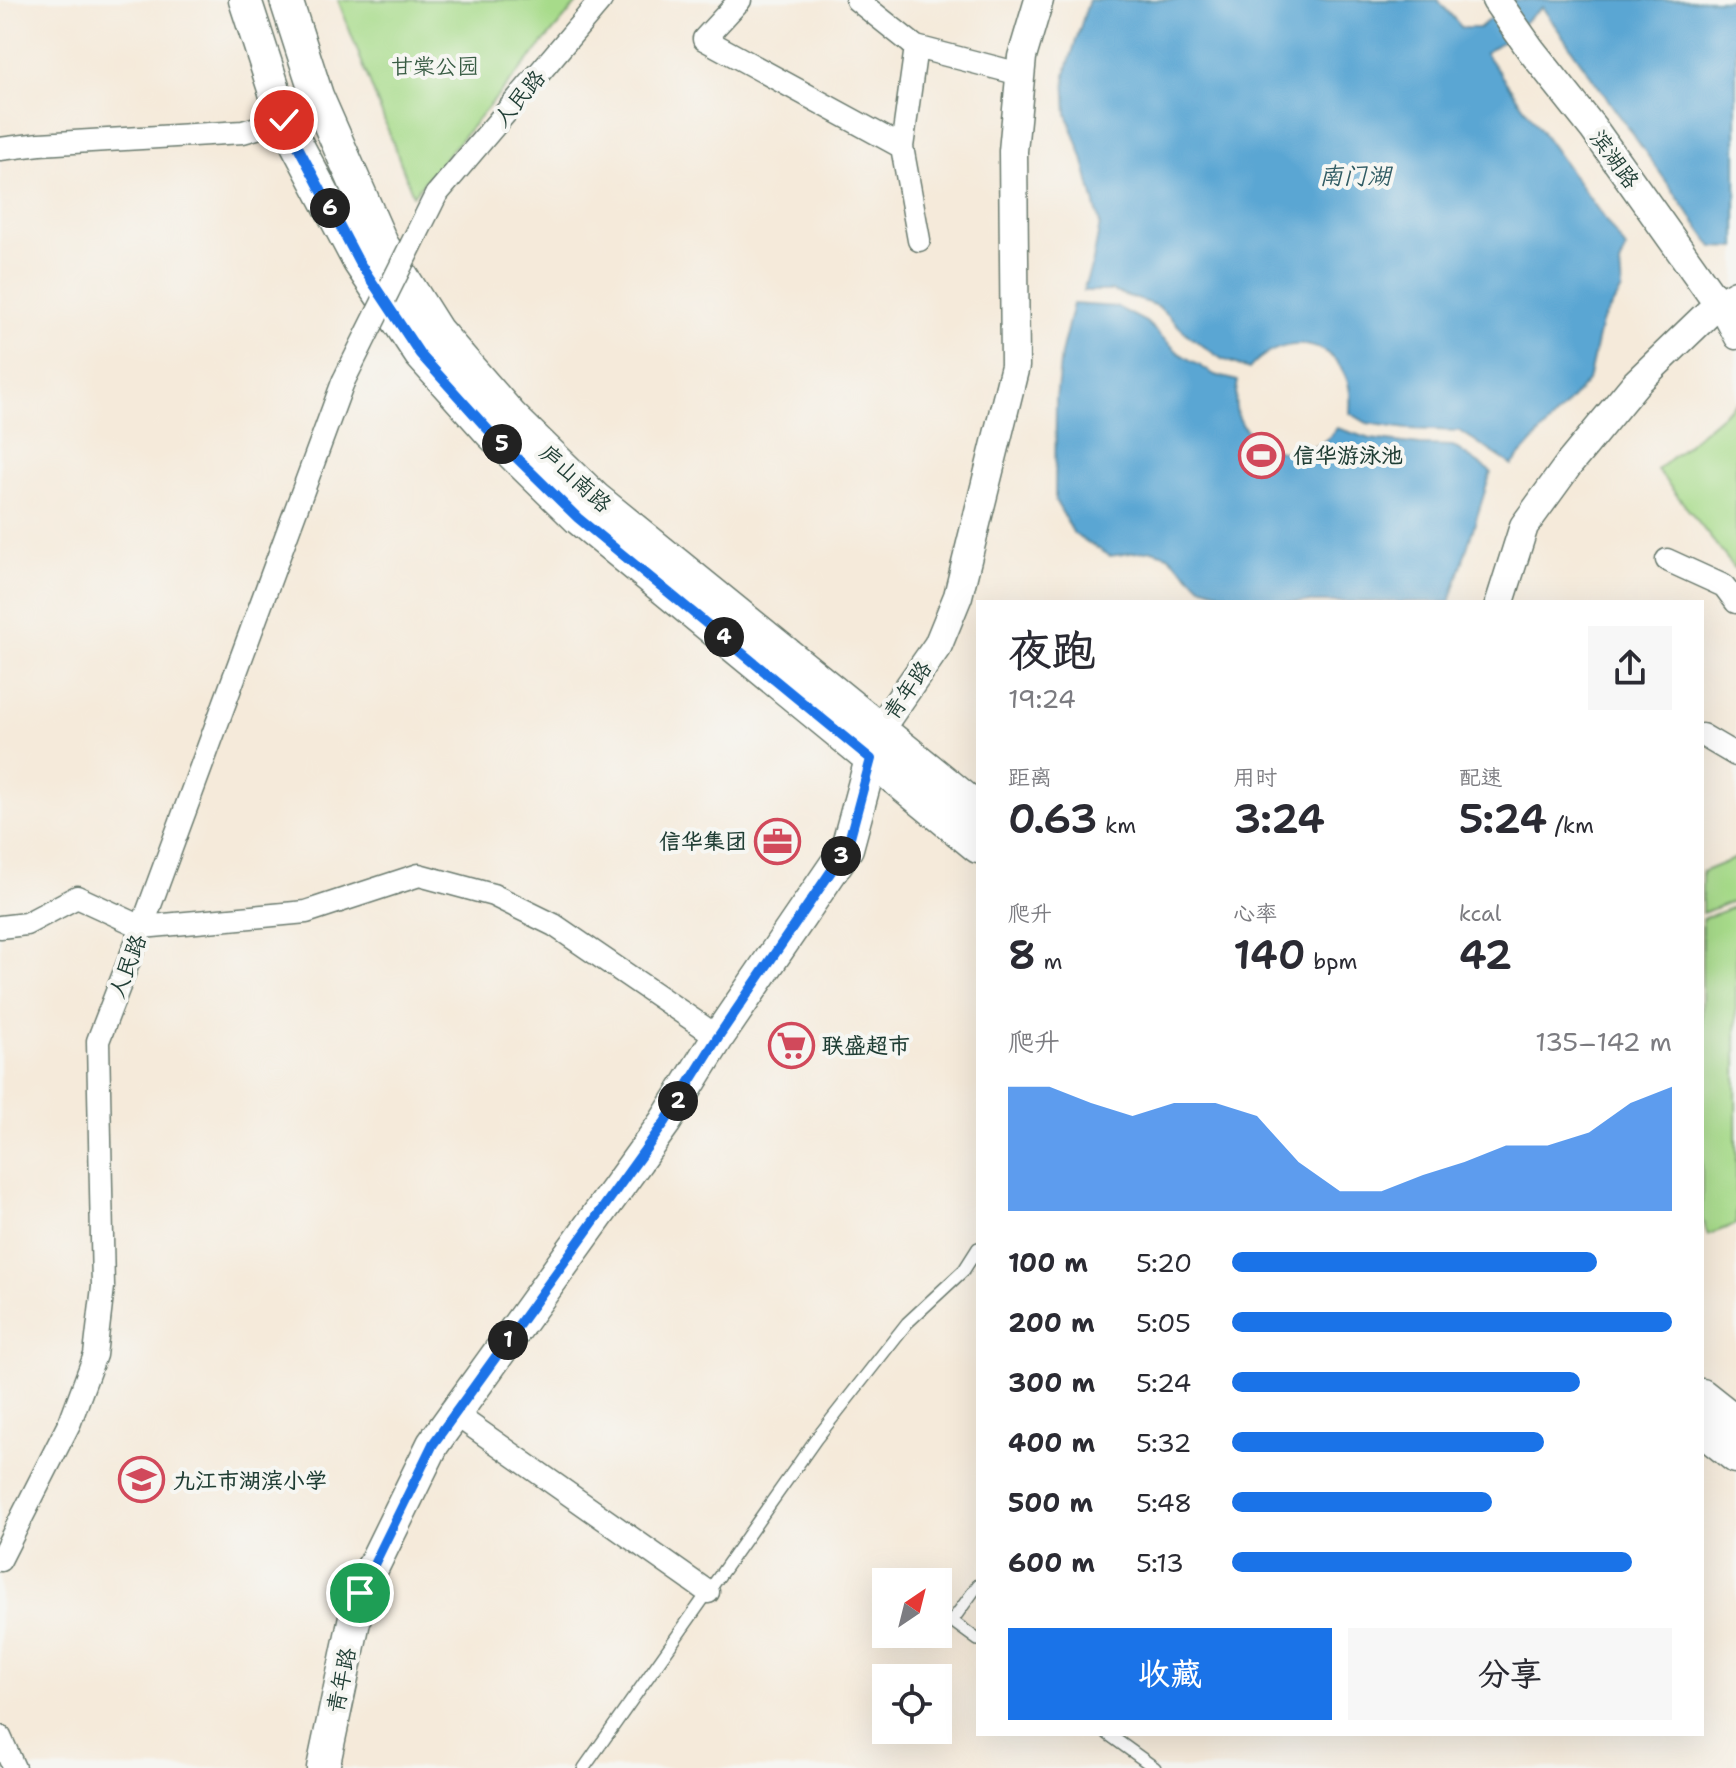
<!DOCTYPE html>
<html lang="zh">
<meta charset="utf-8">
<style>
body{margin:0;font-family:"Shantell Sans","LXGW WenKai TC",sans-serif;background:#f7f7f7;color:#2b2b33;height:100vh;display:flex;flex-direction:column;font-size:30px;white-space:nowrap}
*{box-sizing:border-box;margin:0}
p{font-size:26px;color:#7c7c81}
.icon{flex:none;width:44px;height:44px;fill:none;stroke:currentColor;stroke-width:2;stroke-linecap:round;stroke-linejoin:round}
.map{position:relative;flex:1;overflow:hidden}
.panel{position:absolute;left:976px;top:600px;width:728px;height:1136px;display:flex;flex-direction:column;background:#fff;border-radius:0px;box-shadow:0 8px 32px #0002}
.panel>*{flex:none}
.needle{width:52px;rotate:35deg}
.controls{position:absolute;left:872px;top:1568px;display:grid;gap:16px}
.controls a{display:grid;place-items:center;width:80px;height:80px;border-radius:0px;background:#fff;box-shadow:0 8px 32px #0002;font-size:40px}
.pin{position:absolute;display:grid;place-items:center;width:68px;height:68px;color:#fff;margin:-34px;border:4px solid #fff;border-radius:50%;box-shadow:0 2px 8px #0007}
.km{position:absolute;width:40px;height:40px;margin:-20px;border-radius:50%;background:#222;color:#fff;font-size:22px;line-height:40px;text-align:center}
.round{display:grid;place-items:center;flex:none;width:84px;height:84px;border-radius:0px;background:#f7f7f7}
.head{display:flex;align-items:center;justify-content:space-between;height:136px;padding:0 32px}
h1{font-size:44px;font-weight:600;line-height:60px}
.figures{display:grid;grid-template-columns:repeat(3,1fr);gap:12px;height:136px;padding:8px 32px}
.figures div{display:grid;align-content:center}
.figures b{font-size:40px;font-weight:600}
.figures small{font-size:22px;font-weight:400}
.figures p{font-size:22px}
.chart{height:224px;padding:16px 32px}
.chart p{display:flex;justify-content:space-between}
.chart svg{width:100%;height:144px;margin-top:8px;fill:#1a73e8;opacity:.7}
.action{display:flex;gap:16px;margin-top:auto;padding:16px 32px}
.action a{flex:1;height:92px;border-radius:0px;background:#1a73e8;color:#fff;font-size:32px;font-weight:600;line-height:92px;text-align:center}
.action a+a{background:#f7f7f7;color:#2b2b33}
ul{padding:0 32px;list-style:none;font-size:26px}
li{display:grid;grid-template-columns:128px 96px 1fr;align-items:center;height:60px}
li i{height:20px;border-radius:10px;background:#1a73e8}
.map>svg:first-child{display:block}
</style>
<div class="map">
<svg width="1736" height="1768" viewBox="0 0 1736 1768">
<rect width="100%" height="100%" fill="#f6f6f2"/>
<filter id="ink" filterUnits="userSpaceOnUse"><feTurbulence type="fractalNoise" baseFrequency=".0125" numOctaves="2"/><feDisplacementMap in="SourceGraphic" scale="16" xChannelSelector="R" yChannelSelector="G"/><feConvolveMatrix kernelMatrix="1 2 1 2 8 2 1 2 1" color-interpolation-filters="sRGB"/></filter>
<filter id="wash" filterUnits="userSpaceOnUse"><feTurbulence type="fractalNoise" baseFrequency=".006" numOctaves="4" result="noise"/><feDisplacementMap in="SourceGraphic" scale="32" xChannelSelector="R" yChannelSelector="G"/><feGaussianBlur stdDeviation="1.8" result="paint"/><feColorMatrix in="noise" values="0 0 0 0 0 0 0 0 0 0 0 0 0 0 0 0 0 1.4 0 .05"/><feComposite in="paint" operator="in"/></filter>
<g filter="url(#wash)">
<rect width="100%" height="100%" fill="#f5eada"/>
<path fill="#a7db8a" stroke="#638c5f" stroke-width="2" d="M338,0H580L413,195Z
M1736,403V570L1657,470Z
M1736,858V900L1702,913V872Z
M1736,906V1224L1708,1235L1702,1219V919Z"/>
<path fill="#5aa6d3" stroke="#3c7284" stroke-width="2" d="M1089,0H1438L1462,28H1479L1512,0H1736V248L1713,247L1542,7L1503,41L1485,53L1626,249L1620,265L1622,290L1601,323L1588,381L1512,465L1460,431L1407,429L1367,423L1350,413C1351,398 1351,385 1343,371C1323,334 1273,339 1249,369L1222,359L1189,336L1158,306L1112,291H1083L1093,261L1100,224L1083,158L1067,114L1065,75Z
M1073,304L1117,307L1146,322L1179,353L1215,375L1238,381C1236,393 1233,406 1239,418C1256,458 1312,464 1337,428L1371,439L1420,445L1453,446L1491,472L1450,602H1251L1201,586L1168,555L1152,550L1110,556L1074,534L1055,500L1056,400L1061,354Z"/>
</g>
<g filter="url(#ink)">
<g fill="none" stroke-linecap="round" stroke-linejoin="round">
<defs>
<path id="service" d="M978,1585L952,1621L978,1640
M1108,1734L1155,1768
M584,1768L816,1439L907,1323L964,1270L978,1248"/>
<path id="minor" d="M740,0L704,39L902,147
M857,0L916,47L1020,74
M916,47L902,147L919,240
M0,149L40,144L243,132L284,120
M436,195L601,0
M1718,304L1736,338
M1667,560L1724,586L1736,602
M1702,735L1736,755
M0,927L26,924L77,897L142,927L306,912L419,875L493,895L554,925L718,1037
M455,1414L708,1592
M0,1560L70,1422L95,1355L103,1287L98,1041L142,927L343,382
M0,1737L14,1768"/>
<path id="tertiary" d="M1496,0L1531,50L1593,128L1718,304L1736,294
M1500,602L1524,526L1569,464L1636,383L1718,304
M879,730L938,645L958,596L1015,366L1013,151L1022,57L1039,0"/>
<path id="secondary" d="M245,0L284,120L359,262L420,354L491,433L578,518L978,847
M286,0L317,96L382,244L437,331L511,416L595,498L978,809
M1702,1395L1736,1422
M1702,1430L1736,1457
M323,1768L360,1593L433,1444L665,1122L718,1037L847,848L879,730"/>
</defs>
<use href="#service" stroke="#6a7a6e" stroke-width="14"/>
<use href="#minor" stroke="#6a7a6e" stroke-width="25"/>
<use href="#tertiary" stroke="#6a7a6e" stroke-width="31"/>
<use href="#secondary" stroke="#6a7a6e" stroke-width="35"/>
<use href="#service" stroke="#fff" stroke-width="11"/>
<use href="#minor" stroke="#fff" stroke-width="22"/>
<use href="#tertiary" stroke="#fff" stroke-width="28"/>
<use href="#secondary" stroke="#fff" stroke-width="32"/>
<defs>
<path id="minor-bridge" d="M343,382L436,195"/>
</defs>
<use href="#minor-bridge" stroke="#6a7a6e" stroke-width="25" stroke-linecap="butt"/>
<use href="#minor-bridge" stroke="#fff" stroke-width="22"/>
</g>
</g>
<g fill="none" stroke-linecap="round" stroke-linejoin="round" filter="url(#ink)">
<defs>
<path id="route" d="M284,120L359,262L420,354L491,433L578,518L871,759L847,848L718,1037L665,1122L433,1444L360,1593"/>
</defs>
<use href="#route" stroke="#fff" stroke-width="16"/>
<use href="#route" stroke="#1a73e8" stroke-width="10"/>
</g>
<defs>
<symbol id="stadium-ring" viewBox="-11 -11 22 22"><circle r="9.5" fill="#f6f6f2" stroke="#d1495b" stroke-width="1.5"/><path d="M0-5a6.5 5 0 1 0 0 10a6.5 5 0 1 0 0-10ZM-3.5-1.8h7v3.6h-7Z" fill="#d1495b"/></symbol>
<symbol id="office-ring" viewBox="-11 -11 22 22"><circle r="9.5" fill="#f6f6f2" stroke="#d1495b" stroke-width="1.5"/><path d="M-6-3h4V-5.5h4V-3h4V5H-6ZM-1-4.5V-3h2v-1.5ZM-6 0V1H6V0Z" fill="#d1495b"/></symbol>
<symbol id="supermarket-ring" viewBox="-11 -11 22 22"><circle r="9.5" fill="#f6f6f2" stroke="#d1495b" stroke-width="1.5"/><path d="M-6-5.5h2.5l.6 2H6L4.5 2H-2.5L-4.4-4H-6ZM-1.5 3.2a1.3 1.3 0 1 0 .1 0ZM3 3.2a1.3 1.3 0 1 0 .1 0Z" fill="#d1495b"/></symbol>
<symbol id="school-ring" viewBox="-11 -11 22 22"><circle r="9.5" fill="#f6f6f2" stroke="#d1495b" stroke-width="1.5"/><path d="M0-5L7-2L0 1L-7-2ZM-4 1L0 2.5L4 1V4Q0 6-4 4Z" fill="#d1495b"/></symbol>
</defs>
<g fill-rule="evenodd">
<use href="#stadium-ring" x="1236" y="430" width="51" height="51"/>
<use href="#office-ring" x="752" y="816" width="51" height="51"/>
<use href="#supermarket-ring" x="766" y="1020" width="51" height="51"/>
<use href="#school-ring" x="116" y="1454" width="51" height="51"/>
</g>
<g text-anchor="middle" stroke-width="8" stroke-linejoin="round" paint-order="stroke">
<g font-size="22" fill="#3a5d45" stroke="#f6f6f2">
<text x="435" y="74">甘棠公园</text>
</g>
<g font-size="22" fill="#1f3d34" stroke="#f6f6f2">
<text transform="translate(519 98) rotate(-50)" y="8">人民路</text>
<text transform="translate(1615 159) rotate(54)" y="8">滨湖路</text>
<text transform="translate(576 478) rotate(43)" y="8">庐山南路</text>
<text transform="translate(907 690) rotate(-55)" y="8">青年路</text>
<text transform="translate(127 966) rotate(-69)" y="8">人民路</text>
<text transform="translate(341 1680) rotate(-78)" y="8">青年路</text>
</g>
<g font-size="22" font-weight="bold" fill="#1f3d34" stroke="#f6f6f2" text-anchor="start">
<text x="1293" y="463">信华游泳池</text>
<text x="747" y="849" text-anchor="end">信华集团</text>
<text x="822" y="1053">联盛超市</text>
<text x="173" y="1488">九江市湖滨小学</text>
</g>
<g font-size="24" font-style="italic" fill="#315c64" stroke="#f6f6f2">
<text x="1355" y="184">南门湖</text>
</g>
</g>
</svg>
<div class="controls">
<a><svg class="needle" viewBox="-14 -14 28 28"><path d="M0-13l5 13h-10z" fill="#e53935"/><path d="M0 13l5-13h-10z" fill="#7c7c81"/></svg></a>
<a><svg class="icon" aria-label="locate" viewBox="0 0 24 24"><circle cx="12" cy="12" r="6"/><path d="M12 2v4M12 18v4M2 12h4M18 12h4"/></svg></a>
</div>
<div class="pin" style="left:360px;top:1593px;background:#1e9e55"><svg class="icon" aria-label="arrive" viewBox="0 0 24 24"><path d="M6 21V4h12l-3 4 3 4H6"/></svg></div>
<div class="pin" style="left:284px;top:120px;background:#d93025"><svg class="icon" aria-label="check" viewBox="0 0 24 24"><path d="M5 12l5 5 9-10"/></svg></div>
<b class="km" style="left:508px;top:1340px">1</b>
<b class="km" style="left:678px;top:1101px">2</b>
<b class="km" style="left:841px;top:856px">3</b>
<b class="km" style="left:724px;top:637px">4</b>
<b class="km" style="left:502px;top:444px">5</b>
<b class="km" style="left:330px;top:208px">6</b>
<section class="panel">
<div class="head"><div><h1>夜跑</h1><p>19:24</p></div><a class="round"><svg class="icon" aria-label="share" viewBox="0 0 24 24"><path d="M12 15V3M7 8l5-5 5 5M5 13v7h14v-7"/></svg></a></div>
<div class="figures">
<div><p>距离</p><b>0.63<small> km</small></b></div>
<div><p>用时</p><b>3:24</b></div>
<div><p>配速</p><b>5:24<small> /km</small></b></div>
</div>
<div class="figures">
<div><p>爬升</p><b>8<small> m</small></b></div>
<div><p>心率</p><b>140<small> bpm</small></b></div>
<div><p>kcal</p><b>42</b></div>
</div>
<div class="chart"><p><span>爬升</span>135–142 m</p>
<svg viewBox="0 0 160 44" preserveAspectRatio="none"><path d="M0 44V6L10 6L20 11L30 15L40 11L50 11L60 15L70 29L80 38L90 38L100 33L110 29L120 24L130 24L140 20L150 11L160 6V44z"/></svg>
</div>
<ul>
<li><b>100 m</b>5:20<i style="width:83%"></i></li>
<li><b>200 m</b>5:05<i style="width:100%"></i></li>
<li><b>300 m</b>5:24<i style="width:79%"></i></li>
<li><b>400 m</b>5:32<i style="width:71%"></i></li>
<li><b>500 m</b>5:48<i style="width:59%"></i></li>
<li><b>600 m</b>5:13<i style="width:91%"></i></li>
</ul>
<div class="action"><a>收藏</a><a>分享</a></div>
</section>
</div>
